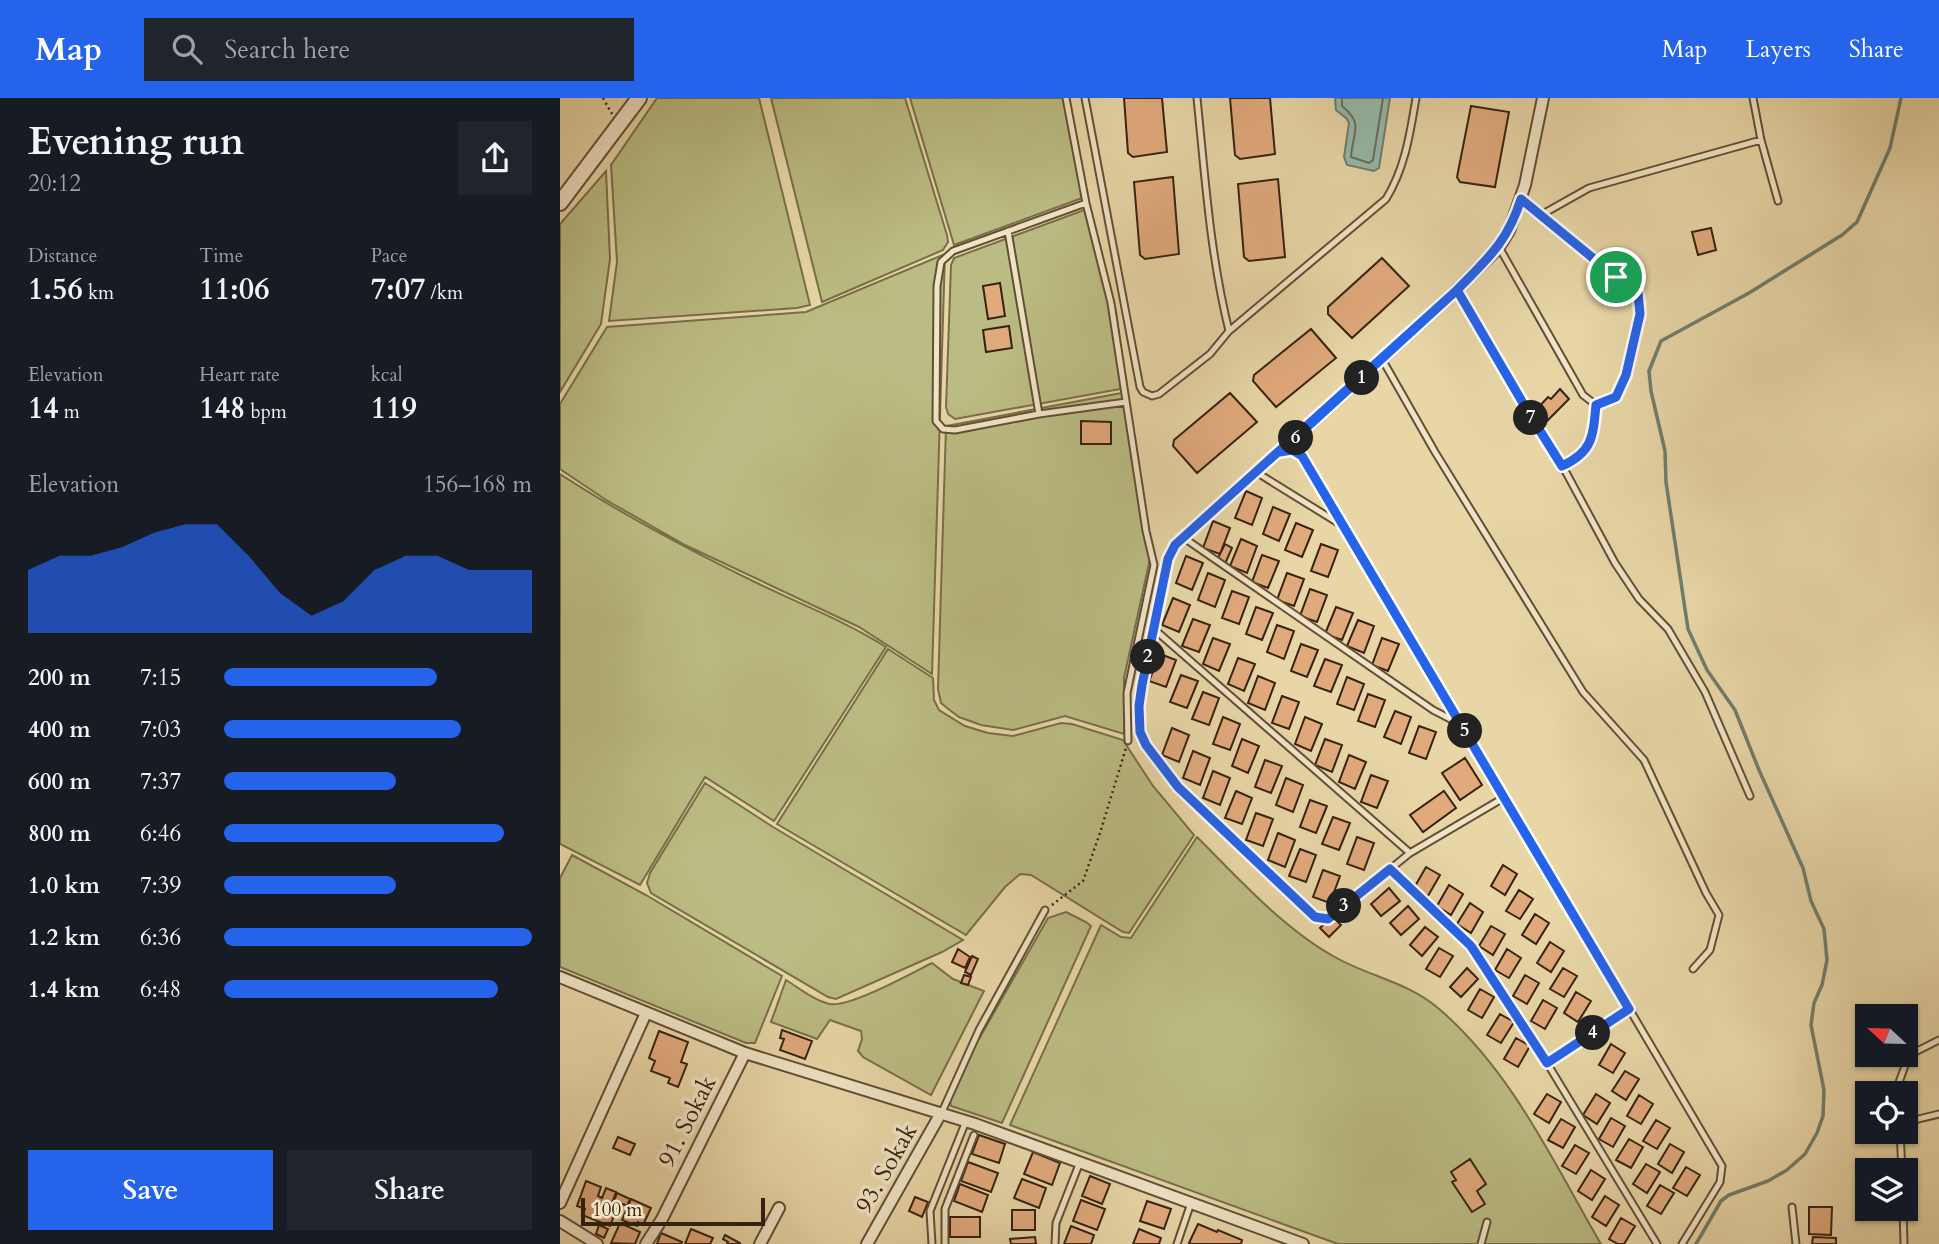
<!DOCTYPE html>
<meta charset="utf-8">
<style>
body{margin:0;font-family:Cardo,serif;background:#20242c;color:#f1f3f6;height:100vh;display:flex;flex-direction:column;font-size:26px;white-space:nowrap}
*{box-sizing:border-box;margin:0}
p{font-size:23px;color:#9ea1a6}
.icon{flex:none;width:38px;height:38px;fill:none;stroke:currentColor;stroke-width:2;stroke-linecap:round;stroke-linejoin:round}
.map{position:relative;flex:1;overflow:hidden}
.details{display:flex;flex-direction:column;background:#171b24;width:560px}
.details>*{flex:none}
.needle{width:46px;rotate:292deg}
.buttons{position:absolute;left:1295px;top:906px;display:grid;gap:14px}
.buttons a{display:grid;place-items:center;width:63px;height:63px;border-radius:0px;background:#171b24;box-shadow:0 2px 5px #0004;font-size:35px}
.scale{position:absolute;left:21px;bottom:18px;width:184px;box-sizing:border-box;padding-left:7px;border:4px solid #362211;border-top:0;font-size:19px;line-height:24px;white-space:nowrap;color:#362211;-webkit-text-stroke:5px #f0e4c6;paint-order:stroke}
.pin{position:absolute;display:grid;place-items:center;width:60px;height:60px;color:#fff;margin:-30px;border:4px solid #fff;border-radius:50%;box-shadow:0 2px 7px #0007}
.km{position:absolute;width:35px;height:35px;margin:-18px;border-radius:50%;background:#222;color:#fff;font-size:19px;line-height:35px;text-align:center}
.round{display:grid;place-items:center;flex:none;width:74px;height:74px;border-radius:0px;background:#20242c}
.overview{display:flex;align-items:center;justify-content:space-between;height:119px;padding:0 28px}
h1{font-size:38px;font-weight:700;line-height:52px}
.metrics{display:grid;grid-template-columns:repeat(3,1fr);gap:10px;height:119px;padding:7px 28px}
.metrics div{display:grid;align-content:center}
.metrics b{font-size:30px;font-weight:700}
.metrics small{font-size:19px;font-weight:400}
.metrics p{font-size:19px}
.chart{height:196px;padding:14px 28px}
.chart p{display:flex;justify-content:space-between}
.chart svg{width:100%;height:126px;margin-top:7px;fill:#2563eb;opacity:.7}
.cta{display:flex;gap:14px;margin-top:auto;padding:14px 28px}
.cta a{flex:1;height:80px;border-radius:0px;background:#2563eb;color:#fff;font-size:28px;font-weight:700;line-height:80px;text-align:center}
.cta a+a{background:#20242c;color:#f1f3f6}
ul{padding:0 28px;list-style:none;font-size:23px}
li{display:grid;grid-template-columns:112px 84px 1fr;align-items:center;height:52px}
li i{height:18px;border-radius:9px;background:#2563eb}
header{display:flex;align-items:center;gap:42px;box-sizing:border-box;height:98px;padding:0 35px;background:#2563eb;color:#fff}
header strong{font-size:33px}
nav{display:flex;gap:38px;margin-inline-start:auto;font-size:24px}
.search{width:490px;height:63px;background:#20242c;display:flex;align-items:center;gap:18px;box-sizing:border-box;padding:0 24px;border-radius:0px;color:#9ea1a6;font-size:26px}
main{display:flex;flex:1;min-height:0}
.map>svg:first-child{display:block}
</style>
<header>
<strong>Map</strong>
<div class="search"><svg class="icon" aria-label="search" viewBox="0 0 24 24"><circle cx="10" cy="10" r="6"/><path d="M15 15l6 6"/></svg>Search here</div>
<nav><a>Map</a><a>Layers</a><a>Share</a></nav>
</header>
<main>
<section class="details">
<div class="overview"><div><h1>Evening run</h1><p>20:12</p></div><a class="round"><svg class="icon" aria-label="share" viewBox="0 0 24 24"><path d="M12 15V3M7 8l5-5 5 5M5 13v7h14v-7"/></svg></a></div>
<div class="metrics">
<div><p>Distance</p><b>1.56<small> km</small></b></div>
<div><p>Time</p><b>11:06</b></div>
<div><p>Pace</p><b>7:07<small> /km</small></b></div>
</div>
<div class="metrics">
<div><p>Elevation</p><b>14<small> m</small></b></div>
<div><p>Heart rate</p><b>148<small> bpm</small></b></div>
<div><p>kcal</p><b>119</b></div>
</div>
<div class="chart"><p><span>Elevation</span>156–168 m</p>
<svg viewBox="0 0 160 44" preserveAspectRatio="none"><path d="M0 44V22L10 17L20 17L30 14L40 9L50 6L60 6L70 17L80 30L90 38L100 33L110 22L120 17L130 17L140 22L150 22L160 22V44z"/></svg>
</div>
<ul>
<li><b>200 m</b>7:15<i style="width:69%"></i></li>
<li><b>400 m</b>7:03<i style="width:77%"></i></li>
<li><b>600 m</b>7:37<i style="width:56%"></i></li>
<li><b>800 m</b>6:46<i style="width:91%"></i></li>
<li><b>1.0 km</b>7:39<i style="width:56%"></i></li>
<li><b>1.2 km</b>6:36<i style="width:100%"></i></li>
<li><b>1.4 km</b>6:48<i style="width:89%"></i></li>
</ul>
<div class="cta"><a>Save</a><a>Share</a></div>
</section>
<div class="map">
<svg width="1379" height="1146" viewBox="0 0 1379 1146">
<rect width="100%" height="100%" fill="#e8d6a7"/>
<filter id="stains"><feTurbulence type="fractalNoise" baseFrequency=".00286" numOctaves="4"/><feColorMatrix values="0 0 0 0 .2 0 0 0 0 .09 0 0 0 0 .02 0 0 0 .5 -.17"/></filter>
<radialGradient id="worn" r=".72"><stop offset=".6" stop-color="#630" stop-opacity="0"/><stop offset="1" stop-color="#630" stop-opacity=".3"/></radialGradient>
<path fill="#bbbc83" stroke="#786f4a" stroke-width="2" d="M97,0H199L250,207L237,210L49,223L57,164L51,67Z
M211,0H345L387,137L388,144L383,152L262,204Z
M350,0H504L522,100L394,147Z
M46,73L50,161L41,226L0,294V126Z
M527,111L556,214L566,290L395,321L388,316L386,309L391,167L394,160Z
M385,156L372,576L299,529L125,447L46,402L0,371V306L47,229L246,214Z
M567,294L591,456L564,580V636L505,618L453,632L421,627L399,619L387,610L381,605L378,591L386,328Z
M0,376C63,417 129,452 197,485C240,506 285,523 326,549L214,723L145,679L80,787L0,746Z
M328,551L373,580L374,602L379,612L405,628L428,635L453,638L501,625L512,626L563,642L593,688L634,737L569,835L563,834L471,777L460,776L445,789L406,837L217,726Z
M145,685L213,729L403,842L382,854L276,901L268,899L91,795L87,785L90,775Z
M637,739C678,780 723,830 773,858C807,878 848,884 878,910C952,973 993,1064 1041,1146H778L450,1027L541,827L561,839L571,840Z
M12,757L86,797L222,878L195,945H186L0,869V780Z
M506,814L526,824L531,828L442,1025L391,1008L390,1003L412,953L488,820Z
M372,865L393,881L424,893L371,997L303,959L298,953L302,941L301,933L270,922L257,941L211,924L226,882C239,890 255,903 270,906C289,910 352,875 372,865Z"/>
<path fill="#97b9ab" stroke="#707d6d" stroke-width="2" d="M775,0H830L819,70L814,73L787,67L784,59L789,25L787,21L776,12Z"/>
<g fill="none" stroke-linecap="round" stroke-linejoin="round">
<path stroke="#666e5e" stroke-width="2" d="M782,0V8C804,26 793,33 791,59L809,65L813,62L823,0"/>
<path stroke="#707d6d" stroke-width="3.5" d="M1136,1146L1161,1103L1169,1097L1208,1083L1227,1072L1245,1056L1257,1035L1263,1018L1264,992L1251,927L1254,905L1262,887L1267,862L1264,831L1251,803L1243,770L1199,672L1175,612L1147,572L1128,531L1106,384L1105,353L1091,293L1089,273L1101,243L1189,195L1282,137L1297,124L1330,50L1341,0"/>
</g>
<path fill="#e1aa7d" stroke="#362211" stroke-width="2" d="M564,0H602L607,54L573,59L568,55Z
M670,0H710L715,56L680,61L675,57Z
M911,8L949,14L935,89L900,84L897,79Z
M613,79L619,156L585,161L580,157L574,84Z
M718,81L725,159L689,163L684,159L678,86Z
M1151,130L1156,152L1138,157L1132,134Z
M822,160L849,188L792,240L768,216V209Z
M440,185L445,218L428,221L423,188Z
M449,228L452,250L426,254L423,232Z
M751,231L776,260L716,309L693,283L694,277Z
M1000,291L1009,301L987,323L976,312L988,299L991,301Z
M670,295L697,324L637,375L613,348L614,342Z
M521,323L551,324V346H521Z
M686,393L702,400L692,427L675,420Z
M713,409L730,416L719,443L703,436Z
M653,423L670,430L660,456L643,450Z
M736,425L753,432L742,459L725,452Z
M681,441L697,448L687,475L670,468Z
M665,446L672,450L665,466L657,462Z
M761,446L778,452L768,479L751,473Z
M702,457L719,463L708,490L692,484Z
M626,458L643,465L632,492L616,485Z
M648,475L665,482L655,509L638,502Z
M727,475L744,481L734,508L717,502Z
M750,491L767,497L757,524L740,518Z
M672,493L689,499L679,526L662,520Z
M613,500L630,507L619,534L602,527Z
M696,509L713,515L702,542L686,536Z
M776,509L793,515L782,542L765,536Z
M633,521L650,527L639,554L622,548Z
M798,522L814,528L804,555L787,548Z
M717,527L734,533L724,561L707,554Z
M653,540L670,546L659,573L643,566Z
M822,540L839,546L828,573L812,567Z
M741,546L758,552L747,579L731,573Z
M600,556L616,562L606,589L589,583Z
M678,560L695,566L684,593L668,586Z
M765,561L782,567L771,594L754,588Z
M621,577L638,583L627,610L610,604Z
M698,578L715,585L705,612L688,605Z
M787,579L804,586L794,612L777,606Z
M643,594L659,600L649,627L632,621Z
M808,596L825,602L815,629L798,623Z
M722,598L739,604L729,631L712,625Z
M835,613L851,619L841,646L824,639Z
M663,619L680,626L670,652L653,646Z
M745,619L762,626L751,653L735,646Z
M859,628L876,634L866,661L849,655Z
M612,630L629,637L619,664L602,657Z
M682,641L699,648L688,675L672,668Z
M765,641L782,647L772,674L755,667Z
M633,653L650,660L640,687L623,680Z
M789,657L806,664L795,691L779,684Z
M905,660L922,687L900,702L882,675Z
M705,662L722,668L711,695L695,689Z
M653,673L670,680L660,707L643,700Z
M811,677L828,683L817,710L801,704Z
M726,680L743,687L733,714L716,707Z
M676,693L692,700L682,726L665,720Z
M884,693L896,710L863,734L850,717Z
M750,702L767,708L756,735L740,729Z
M696,715L713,721L703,748L686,742Z
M773,719L790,725L779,752L762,746Z
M718,735L735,742L725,769L708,762Z
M797,739L814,745L804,772L787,766Z
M740,751L756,757L746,784L729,778Z
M943,767L957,776L945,797L931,788Z
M866,769L880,777L868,798L854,790Z
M763,772L780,778L770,805L753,799Z
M889,787L903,796L891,817L877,808Z
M829,790L840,803L821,818L811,806Z
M959,792L973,801L960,821L946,813Z
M910,805L923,814L911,835L897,826Z
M848,808L859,821L841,837L830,825Z
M975,816L989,825L976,846L962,837Z
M772,818L781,827L769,839L760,830Z
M931,828L945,836L933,857L919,848Z
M865,829L878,839L862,858L850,847Z
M990,844L1004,853L991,874L977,865Z
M879,850L893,858L880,879L866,871Z
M398,851L410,859L405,870L392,864Z
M947,851L961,860L949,880L935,872Z
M412,858L418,861L411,877L405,874Z
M907,870L918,881L901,899L890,889Z
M1003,870L1017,878L1004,899L990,891Z
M404,877L411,879L408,887L401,885Z
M965,877L979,885L967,906L953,898Z
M920,891L934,899L922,920L908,912Z
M1016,894L1031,903L1018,924L1004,915Z
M983,902L997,910L985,931L971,923Z
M940,916L954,924L941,945L927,937Z
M222,932L252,943L245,961L220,952L224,941L220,940Z
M99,933L128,944L121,964L127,966L118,989L108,985L110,980L91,973L95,963L89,960Z
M956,940L970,948L958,969L944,961Z
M1051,946L1065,955L1053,975L1039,967Z
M1065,973L1079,981L1066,1002L1052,993Z
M987,996L1001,1004L989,1025L974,1016Z
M1036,996L1050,1005L1037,1026L1023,1017Z
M1079,997L1093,1006L1081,1026L1067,1018Z
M1051,1020L1065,1028L1053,1049L1039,1041Z
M1001,1021L1015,1029L1003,1050L988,1042Z
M1096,1022L1110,1030L1097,1051L1083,1043Z
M419,1037L445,1046L439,1065L412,1056Z
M58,1039L75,1046L70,1057L53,1050Z
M1069,1041L1083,1049L1071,1070L1056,1062Z
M1110,1046L1124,1054L1112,1075L1098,1066Z
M1015,1047L1029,1055L1016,1076L1002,1068Z
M473,1054L500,1065L492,1087L464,1076Z
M910,1061L926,1086L917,1093L925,1106L912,1114L892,1084L896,1082L891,1074Z
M408,1064L438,1075L431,1094L401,1083Z
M1086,1066L1100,1074L1087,1095L1073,1086Z
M1126,1069L1140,1077L1127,1098L1113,1090Z
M1031,1072L1045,1081L1032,1102L1018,1093Z
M530,1078L550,1086L542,1106L522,1098Z
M462,1081L486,1090L479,1110L454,1100Z
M26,1083L41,1089L38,1098L42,1100L46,1090L56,1094L49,1113L55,1115L50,1128L22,1117L25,1111L17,1108Z
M400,1086L428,1097L422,1114L394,1103Z
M1100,1087L1114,1095L1101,1116L1087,1108Z
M57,1095L70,1101L67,1108L63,1106L60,1112L52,1109Z
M1045,1098L1059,1107L1046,1128L1032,1119Z
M355,1099L368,1104L362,1119L349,1113Z
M71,1101L91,1110L83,1127L78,1124L77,1128L62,1122Z
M521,1102L545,1111L537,1132L513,1123Z
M587,1103L611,1111L604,1131L580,1123Z
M1249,1109H1272L1271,1137L1249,1136Z
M452,1112H475V1132H452Z
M390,1119H420V1139H390Z
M1061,1120L1075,1128L1064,1146H1058L1049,1141Z
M60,1125L80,1134L75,1146L51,1145Z
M638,1126L657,1134L658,1132L682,1142L681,1146H632L629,1145Z
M39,1127L48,1131L44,1140L36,1136Z
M511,1128L534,1137L531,1146H504Z
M131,1131L153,1140L150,1146H125Z
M579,1131L601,1140L599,1146H573Z
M101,1135L122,1144L121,1146H97Z
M165,1137L180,1145V1146H167L168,1144L163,1141Z
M475,1139L476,1146H451L450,1141Z
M1253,1139L1276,1140V1146H1252Z"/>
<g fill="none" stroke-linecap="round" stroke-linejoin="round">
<defs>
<path id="service" d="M506,0L526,105L393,153L381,164L377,188L376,323L383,331L395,332L479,316L566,304
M525,0L580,289L583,294L592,298L599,296L650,256L669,233L826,101C845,70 850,36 856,0
M637,0C645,78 650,156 669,233
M1193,0L1201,42L1218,103
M526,105L551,205L586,433L594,467L567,595L568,643
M981,117L1029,90L1201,42
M448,133L479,316
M939,149L1023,297L1036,307L1056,299C1071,267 1082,230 1078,195L961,101
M897,192L966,312L1002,367L1055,465L1079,501L1108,531L1145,594L1190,698
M822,261L875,354L1023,594L1084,662L1146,795L1159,817L1150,852L1133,871
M1002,367C1033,355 1033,338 1036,307
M696,374L783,428
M624,440L873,612L900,626
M594,531L850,755
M945,699L850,755L768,821L755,819L618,689L586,647L580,634L579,608L582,587L608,461L615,447L720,354L731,352L742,357C882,594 1023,831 1162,1068L1160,1084L1122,1146
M830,771L911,848L987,965L1097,1146
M987,965L1069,910
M1339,996L1338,987L1349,957L1379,942
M382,1014L419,932L485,812
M1346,1024L1379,1016
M1340,1034L1342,1073
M1232,1109L1236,1146
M1343,1111L1344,1146
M372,1146L370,1113L406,1023
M385,1146V1111L414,1037
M495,1146L496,1125L520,1064
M617,1146L631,1105
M921,1146L927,1124"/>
<path id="minor" d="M720,354L897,192L939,149L949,133L965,87L983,0
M0,879L185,955L415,1026L743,1146
M0,1105L86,915
M0,1123L37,1146
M86,1146L102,1121L185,955
M200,1146L219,1110
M307,1146L381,1015"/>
<path id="tertiary" d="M0,105L79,0"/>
</defs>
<use href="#service" stroke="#624f36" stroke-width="9"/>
<use href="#minor" stroke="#624f36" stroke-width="14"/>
<use href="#tertiary" stroke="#624f36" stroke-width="18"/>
<path stroke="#362211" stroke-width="2.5" stroke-dasharray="2 3.5" stroke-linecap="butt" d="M43,0L52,16
M492,807L523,783L540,735L566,650"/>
<use href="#service" stroke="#f0e4c6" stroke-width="5"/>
<use href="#minor" stroke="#f0e4c6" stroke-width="10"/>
<use href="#tertiary" stroke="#f0e4c6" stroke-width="14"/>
</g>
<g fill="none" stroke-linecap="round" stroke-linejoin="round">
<defs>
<path id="route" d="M1056,179L961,101C947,145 928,160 897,192L615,447L608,461L582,587L579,608L580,634L586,647L618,689L755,819L768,821L830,771L911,848L987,965L1069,911L742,358L732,352L720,354L897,192L967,312L1002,368C1033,354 1033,338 1036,307L1056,299L1066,277L1080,216L1078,195L1056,179"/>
</defs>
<use href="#route" stroke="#fff" stroke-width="14"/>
<use href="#route" stroke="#2563eb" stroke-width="9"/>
</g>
<g text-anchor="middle" stroke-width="7" stroke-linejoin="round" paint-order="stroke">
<g font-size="24" fill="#362211" stroke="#f0e4c6">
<text transform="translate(127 1023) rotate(-63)" y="8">91. Sokak</text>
<text transform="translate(326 1070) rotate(-60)" y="8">93. Sokak</text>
</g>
</g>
<rect width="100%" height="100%" filter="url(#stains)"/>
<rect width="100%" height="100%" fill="url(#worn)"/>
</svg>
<div class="buttons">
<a><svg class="needle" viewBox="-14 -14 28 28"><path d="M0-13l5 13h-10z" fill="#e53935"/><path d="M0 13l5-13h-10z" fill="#9ea1a6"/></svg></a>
<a><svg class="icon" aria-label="locate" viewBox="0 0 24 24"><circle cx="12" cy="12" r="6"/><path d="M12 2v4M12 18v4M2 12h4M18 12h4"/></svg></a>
<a><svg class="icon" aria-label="layers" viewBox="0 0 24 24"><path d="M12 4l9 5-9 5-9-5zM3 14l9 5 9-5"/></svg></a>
</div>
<div class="scale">100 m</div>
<div class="pin" style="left:1056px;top:179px;background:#1e9e55"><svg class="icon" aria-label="arrive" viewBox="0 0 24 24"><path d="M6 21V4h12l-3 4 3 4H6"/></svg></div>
<b class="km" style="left:802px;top:280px">1</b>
<b class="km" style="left:588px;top:559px">2</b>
<b class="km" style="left:784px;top:808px">3</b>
<b class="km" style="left:1033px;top:935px">4</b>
<b class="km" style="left:905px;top:633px">5</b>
<b class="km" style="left:736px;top:340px">6</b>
<b class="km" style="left:971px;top:320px">7</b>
</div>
</main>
